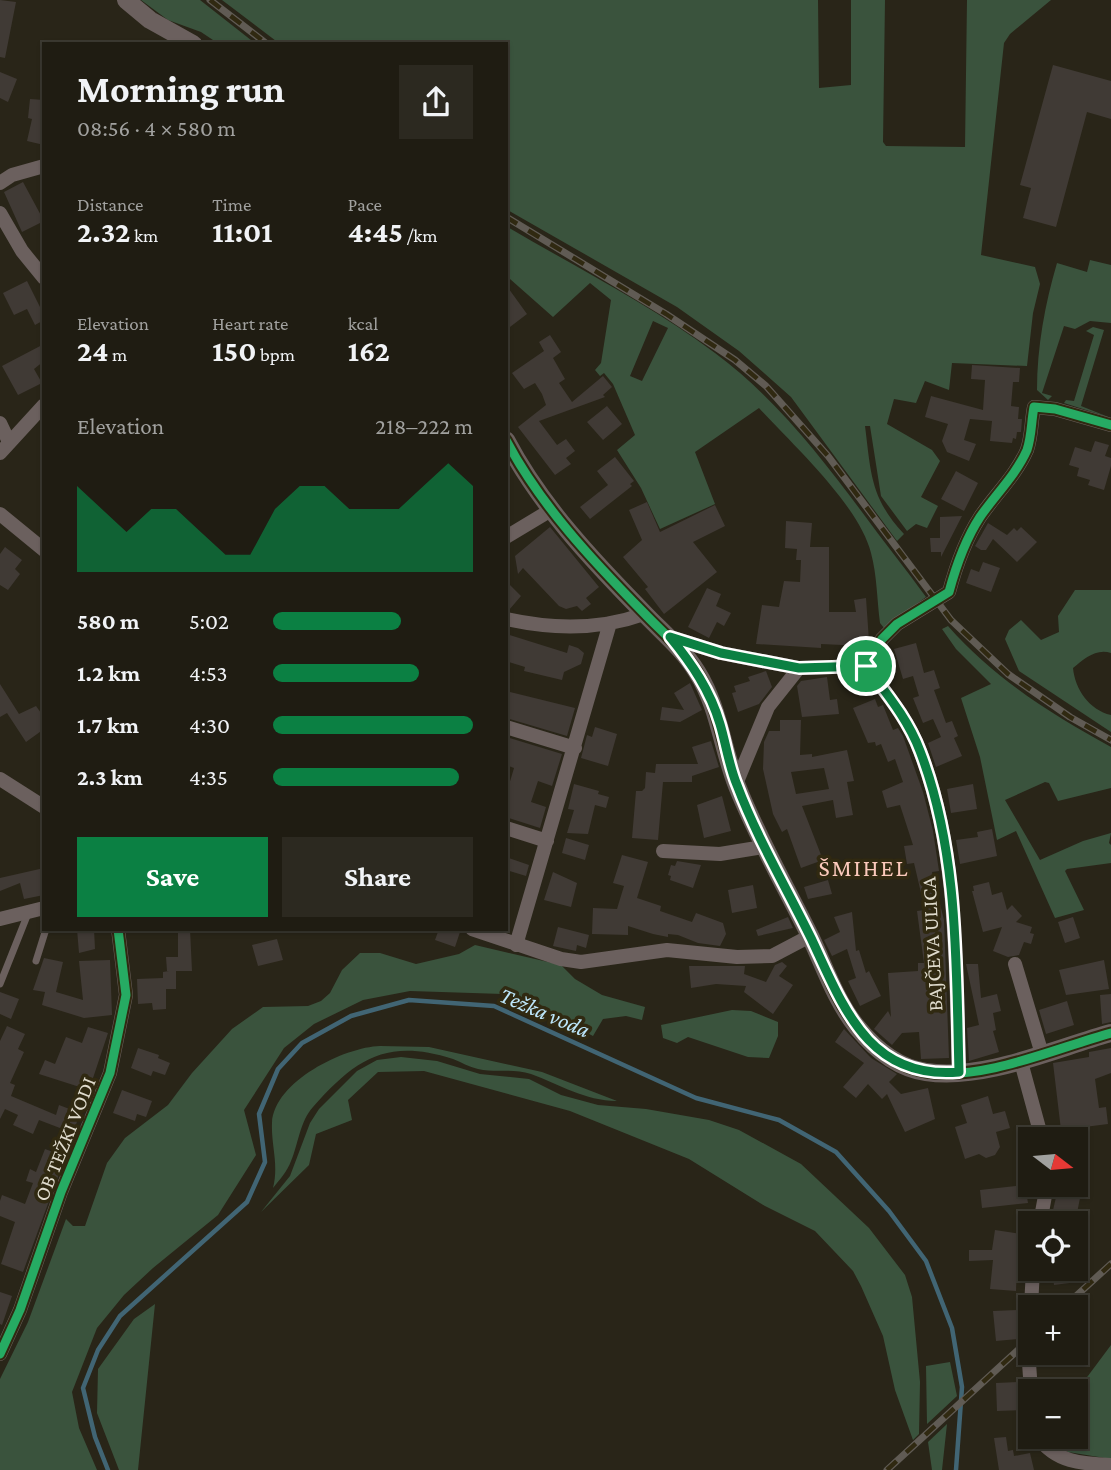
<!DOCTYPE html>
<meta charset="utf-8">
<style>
body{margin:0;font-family:"Crimson Pro",serif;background:#2c2920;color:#f1f3f6;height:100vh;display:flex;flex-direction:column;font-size:26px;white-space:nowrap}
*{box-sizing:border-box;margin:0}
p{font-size:23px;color:#a1a19f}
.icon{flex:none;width:38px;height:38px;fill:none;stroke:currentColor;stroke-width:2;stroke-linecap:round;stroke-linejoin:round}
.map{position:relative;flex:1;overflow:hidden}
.details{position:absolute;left:42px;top:42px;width:466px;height:889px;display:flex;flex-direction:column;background:#1f1c12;border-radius:0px;box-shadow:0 2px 5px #0004,0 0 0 2px #3c3a32}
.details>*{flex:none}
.needle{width:46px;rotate:106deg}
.controls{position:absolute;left:1018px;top:1127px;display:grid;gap:14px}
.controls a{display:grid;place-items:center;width:70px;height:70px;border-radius:0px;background:#1f1c12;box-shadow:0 2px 5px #0004,0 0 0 2px #3c3a32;font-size:35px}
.pin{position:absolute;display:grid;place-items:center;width:60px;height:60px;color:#fff;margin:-30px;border:4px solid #fff;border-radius:50%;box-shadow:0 2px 7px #0007}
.round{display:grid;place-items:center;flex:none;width:74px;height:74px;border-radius:0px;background:#2c2920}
.overview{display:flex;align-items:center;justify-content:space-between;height:119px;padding:0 35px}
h1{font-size:38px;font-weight:700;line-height:52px}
.stats{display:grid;grid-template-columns:repeat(3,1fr);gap:10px;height:119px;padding:7px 35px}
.stats div{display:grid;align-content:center}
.stats b{font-size:30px;font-weight:700}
.stats small{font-size:19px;font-weight:400}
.stats p{font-size:19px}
.chart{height:196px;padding:14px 35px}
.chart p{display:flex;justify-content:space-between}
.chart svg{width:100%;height:126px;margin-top:7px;fill:#0b8043;opacity:.7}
.cta{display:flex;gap:14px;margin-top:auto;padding:14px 35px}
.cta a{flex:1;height:80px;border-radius:0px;background:#0b8043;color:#fff;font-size:28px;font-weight:700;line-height:80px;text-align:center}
.cta a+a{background:#2c2920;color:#f1f3f6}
ul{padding:0 35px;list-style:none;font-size:23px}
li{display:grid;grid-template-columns:112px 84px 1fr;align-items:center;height:52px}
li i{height:18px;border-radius:9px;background:#0b8043}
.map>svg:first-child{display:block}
</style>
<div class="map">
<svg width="1111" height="1470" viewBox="0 0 1111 1470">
<rect width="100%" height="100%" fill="#292518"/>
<path fill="#3a533d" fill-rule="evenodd" d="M141,0H200L256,44H219L201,32L168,20Z
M222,0H818L819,88L851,85V0H885L883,142L886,146L965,147L967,0H1051L1010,34L1004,43L981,255L1035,267L1040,284L1033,313L1027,366L952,363L949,390L925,381L916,403L894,399L887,424L932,450L940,461L921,497L938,506L927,528L916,524L907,531L881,496L870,426H865C871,472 870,498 904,534L897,541L791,397L739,351L677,307L506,209V44H280Z
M506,226C575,267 650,304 715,353C774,397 818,453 862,512C883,541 905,568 926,597L884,628L880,623C877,600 877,575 871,553C859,505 793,445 759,408L695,452L715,504L660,529L641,488L617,450L635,435L613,384L604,373L600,376L595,370L601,363L611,300L590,283L553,317L510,279ZM653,321L668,328L642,381L630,376Z
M1090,260L1111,265V323L1090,321L1075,329L1064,326L1042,393L1052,396L1048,400L1037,390C1037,347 1045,304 1057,263L1087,272Z
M1093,327L1104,330L1081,406L1111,418L1064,403L1066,400L1074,401L1094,335L1086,331Z
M1075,590H1111V653C1096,648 1084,659 1073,668C1075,689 1089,710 1111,715V732L1019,671L1005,639L1009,630L1021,620L1041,640L1059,632L1058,616Z
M948,626C994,678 1050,714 1111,747V788L1058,801L1049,783L1045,782L1005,800L1040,860L1083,841L1111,833L1109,843L1111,845V863L1067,869L1065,871L1084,910L1055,918L1016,831L997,840L980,757L961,698L991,684L956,649L942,629Z
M475,945L561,965L575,979L602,995L645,1007L642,1020L626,1016L603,1019L593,1036L541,1009L503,994L410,991L363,1000L314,1024L284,1048L244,1110L256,1155L218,1215L153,1268L124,1295L97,1328L72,1392L79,1428L97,1470H0V1379L28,1322L66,1219L73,1226H85L107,1163L125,1138L168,1105L192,1073L232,1029L263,1007L308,1006L321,1001L330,993L342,970L360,953H380L416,964L459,954Z
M732,1010L751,1011L778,1022V1036L769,1058L748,1057L688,1037L677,1043L663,1038L661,1025Z
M380,1046L429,1047L542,1072L617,1101C585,1101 559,1084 531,1074C513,1068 495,1073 478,1069C469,1067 461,1062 453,1059C386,1038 356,1059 313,1107C300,1121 298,1145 291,1161C287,1172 280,1179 273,1188C279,1164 271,1146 272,1123C274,1081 345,1047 380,1046Z
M401,1057L437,1061L480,1074L529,1079L561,1095L598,1105L646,1109L709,1120L739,1130L801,1164L869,1228L905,1275L912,1297L920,1382L919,1434L913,1440L895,1390L883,1336L861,1286L853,1271L815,1231L765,1206L689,1159L570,1111L424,1071L378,1072L348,1100L352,1120L316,1134L309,1165L261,1212L290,1176L310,1123L319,1109L357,1071L377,1060Z
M155,1304L138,1470H119L97,1413L98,1369L134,1319Z
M1111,1345V1459L1068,1452L1050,1437H1076V1392Z
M950,1362L957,1396L927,1424L926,1366Z
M947,1424L942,1470H932L928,1442Z"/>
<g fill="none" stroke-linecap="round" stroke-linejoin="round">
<path stroke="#416574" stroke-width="4.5" d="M108,1470L95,1437L83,1388L98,1350L120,1316L247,1202L265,1162L259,1114L278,1069L302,1043L351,1016L409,1000L494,1006L696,1098L779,1120L836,1152L889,1211L926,1261L952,1328L962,1387L956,1470"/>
</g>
<path fill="#403a35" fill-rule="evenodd" d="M0,0L16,2L5,58L0,57Z
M1053,65L1111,81V119L1087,112L1056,227L1023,218L1031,188L1020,185Z
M0,72L17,79L8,102L0,98Z
M30,99L44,100V145L27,141L32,119L28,118Z
M23,182L44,221L22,232L4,192Z
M27,281L44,315V320L35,325L27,309L14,315L3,293Z
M506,285L527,314L506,330Z
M550,335L561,352L553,358L565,379L559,383L572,402L603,376L612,387L603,395L605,397L539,421L557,445L566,439L575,451L566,458L571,464L555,475L518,427L546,405L542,394L535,383L524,389L512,373L544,351L539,342Z
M44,344V361L34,369L42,383L18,395L2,366Z
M972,365L1020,368L1019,382H1013L1011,406L1019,407L1018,419H1022L1021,432H1017L1016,439L1013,438L1012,443L990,441L992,421L970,419L964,440L976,444L969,461L947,452L942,441L948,424L925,417L931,396L983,410L985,380L971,379Z
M607,406L622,424L603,440L587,422Z
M1095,441L1109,445L1105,456L1111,458V466L1104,490L1088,485L1090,480L1077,476L1079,468L1069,465L1075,447L1091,452Z
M615,457L634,481L630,484L632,486L590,519L580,507L608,485L597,471Z
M956,471L978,483L964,511L941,499Z
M647,502L660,532L715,505L725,526L693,542L717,572L664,614L645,589L648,587L623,557L642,540L629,510Z
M962,516L941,557V552H931L930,538H940V517Z
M786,521L812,523L810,547H829V612H856L854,600L866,598L869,641L863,642L864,646L821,644V648L756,644L762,605L779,607L784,581L800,582L801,560H796L797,549L785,548Z
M988,523L1007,535L1014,528L1017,531L1021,527L1037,542L1017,562L993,539L986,550H981L975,546Z
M550,527L599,587L586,598L591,604L582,611L577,606L566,609L559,606L523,568L518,574L515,556Z
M5,547L22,560L15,569L20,574L8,590L0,585V554Z
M983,562L1000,568L991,592L966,583L971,569L979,572Z
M506,581L521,596L509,610H506Z
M707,588L721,594L716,606L731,613L724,626L717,622L709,638L688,627Z
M506,634L567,653L569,645L578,648L584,653L581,664L564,672L562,680L524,671L525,667L506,661Z
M916,643L924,673L934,670L940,688L934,690L946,723L952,721L958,736L954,738L962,756L936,767L928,743L941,737L933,719L923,723L913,698L919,696L913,676L903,679L894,649Z
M766,671L772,687L759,704L738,712L732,693L736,692L734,686L750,681L748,677Z
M827,677L830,700L837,699L839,714L802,717L797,686L801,681Z
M690,683L702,710L680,722L660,720L662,707L684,710L674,693Z
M0,684L19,714L36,706L44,717V729L26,742L7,713L0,717Z
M506,691L575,708L567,736L506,718Z
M875,699L878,707L883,705L893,730L898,728L903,736L923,792L933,831L939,871L932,872L944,920L949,1058L921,1059L919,1032L902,1033L892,1045L874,1029L888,1011L891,1017L888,973L918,971V963H924L917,911L925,910L914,863L907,864L904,846L913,845L900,805L887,808L882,791L903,782L895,759L888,762L881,744L876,746L875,742L868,743L853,708Z
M780,720H801L800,755L812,754V757L847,750L854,781L847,782L853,815L836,818L833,800L802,806L823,860L801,868L787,829L782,832L773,814L763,769L764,742L769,731H780ZM824,768L829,789L796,794L791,772Z
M595,727L617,734L608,766L581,758L587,735L592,737Z
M506,737L562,754L552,786L538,781L531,802L546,807L540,828L506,817V795L514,768L506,765Z
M711,741L719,767L692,776V782H663L658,840L632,838L636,791H642L645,788L646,772L655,773L656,764H698L692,747Z
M574,784L599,791L598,794L609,797L606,808L595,805L588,834L567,833L574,810L568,809Z
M973,784L977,809L951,813L947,789Z
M722,796L731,831L704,838L697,805Z
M992,829L997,856L960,864L956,840L978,837L977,832Z
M566,838L589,845L585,860L562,853Z
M622,855L648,862L637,898L661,906L660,911L692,922L696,913L723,923L726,934L720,946L698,943L678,935L668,934V937L653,934L628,926V935L592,934L593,908L617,909L624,886L613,883Z
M506,857L529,865L526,876L506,870Z
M677,861L701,865L693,888L670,880L671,876L668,875L671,865L675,866Z
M44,868V895L24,899L20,883L0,891V878Z
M553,872L577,883L571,907L544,900Z
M828,880L832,894L808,899L804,887Z
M989,882L992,895L1002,892L1007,910L1012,905L1022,916L1016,922L1032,927L1030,933L1034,934L1031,944L1024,942L1019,955L1008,957L993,951L1002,927L983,932L972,891H974L973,886Z
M753,885L757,908L732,913L728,890Z
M852,912L856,951L859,950L866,973L869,971L881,996L860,1006L848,981L856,978L847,949L832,956L824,940L840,932L834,917Z
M788,917L793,928L758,936L756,930Z
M1073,917L1080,938L1065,943L1058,922Z
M558,927L589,935L586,948L577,945L576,951L553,946Z
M77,929H94L95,949L79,953Z
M178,929H190L192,971H176V989H166V1009L153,1010L152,1003L138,1004L137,979L163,978V972L169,971H167L166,957H178Z
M439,929H461L455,947L435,940Z
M277,939L283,960L258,966L252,945Z
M44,958L63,962L56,992L83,1000L79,961L110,960L112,1015L84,1018L42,1005L45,992L33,990Z
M1104,960L1109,989L1066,995L1059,970Z
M782,962L787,966L779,976L793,985L773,1014L744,992L746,986L716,984L691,988L689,966H745L744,974L766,982L775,965Z
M966,964H978L981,998L997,994L1001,1011L993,1013L996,1030L993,1031L999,1052L969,1061L967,1028L979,1025Z
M0,992L19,999L11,1019L0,1014Z
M1111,994V1022L1102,1024L1100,995Z
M1067,1001L1074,1025L1046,1034L1039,1010Z
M7,1026L25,1034L18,1049L24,1052L10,1083L15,1085L11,1096L56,1115L59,1105L80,1113L73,1133L39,1120L33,1134L13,1125L18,1115L5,1109L0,1119V1041Z
M88,1027L108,1033L89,1090L39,1074L45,1060L55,1064L66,1037L82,1043Z
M844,1029L871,1058L897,1074L889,1082L901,1094L928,1088L935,1119L905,1132L887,1094L882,1099L868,1084L856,1098L843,1087L864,1063L835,1042Z
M138,1048L159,1055L158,1058L170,1063L165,1075L153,1071L151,1076L131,1068Z
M1111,1048V1073L1095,1079L1099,1108L1106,1107L1108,1124L1061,1130L1053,1063L1089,1057V1052Z
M122,1090L152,1101L146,1117L137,1114L135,1121L113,1113Z
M988,1096L993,1114L1005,1111L1010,1128L996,1132L1000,1147L995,1155L986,1158L979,1154L965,1159L955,1127L967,1123L961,1105Z
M45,1149L64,1156V1160L23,1272L1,1264L15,1222L0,1216V1201L2,1195L25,1204L33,1183L26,1181L30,1169L36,1172Z
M1025,1185L1028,1203L982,1208L980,1190Z
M1057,1193L1080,1198L1075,1223H1050Z
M995,1230L1021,1234L1017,1261L1016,1291L990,1289L993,1260L969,1261V1250H992Z
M1052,1269H1075L1077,1282L1054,1285Z
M0,1292L12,1296L2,1325L0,1324Z
M1017,1310L1019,1339L996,1341L993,1311Z
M1019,1382L1021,1410L997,1411L996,1383Z
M1006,1437L1008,1451L1013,1450L1014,1456L1030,1453L1034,1470H999L994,1438Z"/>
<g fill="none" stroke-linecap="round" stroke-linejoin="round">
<path stroke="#6b605e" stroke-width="7" d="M36,961L46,929
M0,984L29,911"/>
<path stroke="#6b605e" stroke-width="14" d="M0,183L12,175L44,166
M0,213L22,251L44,278
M0,423L9,442
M0,453L44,405
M0,514L44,550
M506,537L551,510
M506,619C551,629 600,630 644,614
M670,637L721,653L799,668L865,666L882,639L897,624L949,592C956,566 965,540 980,517C995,495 1016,475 1027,450C1032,435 1031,422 1034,407L1055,409L1111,425
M865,666C886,693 908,719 920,751C959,852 955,965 959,1072
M506,727L575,748
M0,779L44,807
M736,784L768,707L799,668
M506,828L547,841
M663,851L720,854L763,847
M0,919L44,908
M472,929L561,959L581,962L667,950L737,957L772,956L810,936
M516,945L610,623
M1015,964L1042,1054
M1021,1062L1042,1139
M1040,1223L1047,1185
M1031,1307L1033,1269
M1031,1319L1029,1363L1031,1391
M0,1354L20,1310L61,1192L110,1073L126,995L118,929
M1038,1437C1055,1462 1082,1464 1111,1465"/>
<path stroke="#6b605e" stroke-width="18" d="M126,0L150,20L193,44
M506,440C540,505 593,561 644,613C662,632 683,649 697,672C719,707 722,748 737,786C758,839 786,887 811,938C825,968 836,1001 857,1027C874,1048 898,1068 926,1072C984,1081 1056,1048 1111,1033"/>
<defs>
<path id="rail" d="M210,0L267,44
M506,217L666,314L735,360L766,386L828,456L951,620L1008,674L1070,717L1111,740
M1064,1307L1111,1264
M887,1470L1031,1338"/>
</defs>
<use href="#rail" stroke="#605b54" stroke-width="7"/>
<use href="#rail" stroke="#302911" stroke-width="4.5" stroke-dasharray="13" stroke-linecap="butt"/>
<defs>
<path id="cycleway" d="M506,440C540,505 593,561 644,613C662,632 683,649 697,672C719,707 722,748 737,786C758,839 786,887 811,938C825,968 836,1001 857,1027C874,1048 898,1068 926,1072C984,1081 1056,1048 1111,1033
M670,637L721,653L799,668L865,666L882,639L897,624L949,592C956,566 965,540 980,517C995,495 1016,475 1027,450C1032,435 1031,422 1034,407L1055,409L1111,425
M0,1354L20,1310L61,1192L110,1073L126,995L118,929"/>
</defs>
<use href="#cycleway" stroke="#302911" stroke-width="13"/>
<use href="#cycleway" stroke="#26ab63" stroke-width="9"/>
</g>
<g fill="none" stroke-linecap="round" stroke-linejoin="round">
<defs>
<path id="route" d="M670,637L721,653L799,668L866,666C886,693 908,719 920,751C959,852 956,965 959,1072C868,1080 843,1006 811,938C786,887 757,838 737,785C729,766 726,744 720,724C710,690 692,664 670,637Z"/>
</defs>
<use href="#route" stroke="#fff" stroke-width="14"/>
<use href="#route" stroke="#0b8043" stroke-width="9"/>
</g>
<g text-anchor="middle" stroke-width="7" stroke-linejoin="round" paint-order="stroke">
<g font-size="21" fill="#dfdbcd" stroke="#302911">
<text transform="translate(932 944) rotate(-93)" y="7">BAJČEVA ULICA</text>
<text transform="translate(65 1139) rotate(-68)" y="7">OB TEŽKI VODI</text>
</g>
<g font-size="23" font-style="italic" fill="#bde6fa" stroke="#302911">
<text transform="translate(545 1012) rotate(23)" y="8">Težka voda</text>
</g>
<g font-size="24" letter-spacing="2" fill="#fbc9bb" stroke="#302911">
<text x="864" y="876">ŠMIHEL</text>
</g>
</g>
</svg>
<div class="controls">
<a><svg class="needle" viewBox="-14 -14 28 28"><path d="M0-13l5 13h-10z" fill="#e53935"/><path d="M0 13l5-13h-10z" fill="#a1a19f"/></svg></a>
<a><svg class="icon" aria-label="locate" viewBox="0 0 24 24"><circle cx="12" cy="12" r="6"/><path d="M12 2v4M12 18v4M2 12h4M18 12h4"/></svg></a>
<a>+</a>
<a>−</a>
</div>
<div class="pin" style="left:866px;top:666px;background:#1e9e55"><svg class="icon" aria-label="arrive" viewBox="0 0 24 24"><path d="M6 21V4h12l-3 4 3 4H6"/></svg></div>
<section class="details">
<div class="overview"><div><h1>Morning run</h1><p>08:56 · 4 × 580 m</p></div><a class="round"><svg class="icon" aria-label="share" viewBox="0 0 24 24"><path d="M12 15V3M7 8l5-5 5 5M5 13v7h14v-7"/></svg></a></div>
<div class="stats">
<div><p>Distance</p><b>2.32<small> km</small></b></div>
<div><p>Time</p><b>11:01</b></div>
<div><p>Pace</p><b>4:45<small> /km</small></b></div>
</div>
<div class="stats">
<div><p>Elevation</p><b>24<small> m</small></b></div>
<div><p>Heart rate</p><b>150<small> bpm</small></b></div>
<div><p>kcal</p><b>162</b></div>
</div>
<div class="chart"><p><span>Elevation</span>218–222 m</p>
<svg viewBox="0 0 160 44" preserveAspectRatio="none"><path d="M0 44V14L10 22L20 30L30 22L40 22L50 30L60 38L70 38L80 22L90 14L100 14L110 22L120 22L130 22L140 14L150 6L160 14V44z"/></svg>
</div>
<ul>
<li><b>580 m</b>5:02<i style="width:64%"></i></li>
<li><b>1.2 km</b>4:53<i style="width:73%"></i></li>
<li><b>1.7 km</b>4:30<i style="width:100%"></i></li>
<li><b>2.3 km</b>4:35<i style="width:93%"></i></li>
</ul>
<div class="cta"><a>Save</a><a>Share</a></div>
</section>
</div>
